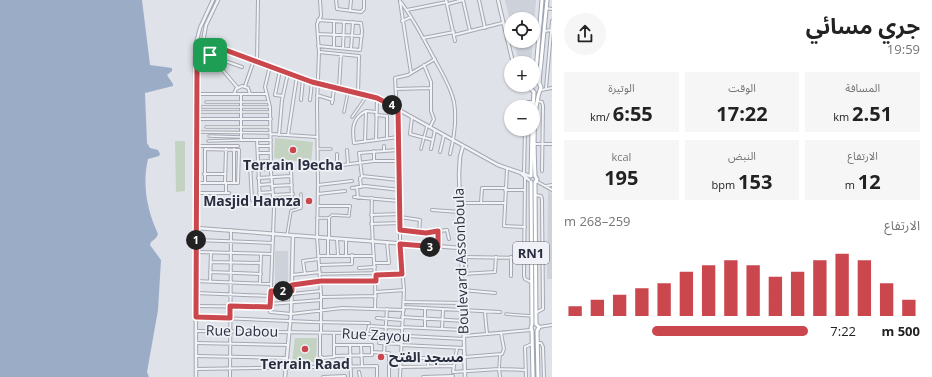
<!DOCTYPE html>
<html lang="ar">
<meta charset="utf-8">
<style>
body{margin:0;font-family:"Open Sans","Noto Sans Arabic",sans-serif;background:#f6f6f6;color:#222;direction:rtl;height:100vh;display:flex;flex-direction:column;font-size:15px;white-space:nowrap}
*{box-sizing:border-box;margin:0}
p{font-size:13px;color:#767676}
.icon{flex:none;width:22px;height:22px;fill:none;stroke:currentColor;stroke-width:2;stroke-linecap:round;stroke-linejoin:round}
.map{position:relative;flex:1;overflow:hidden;direction:ltr}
.panel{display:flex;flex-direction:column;background:#fff;width:380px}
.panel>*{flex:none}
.tools{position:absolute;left:504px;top:12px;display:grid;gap:8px}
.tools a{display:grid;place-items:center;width:36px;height:36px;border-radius:50%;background:#fff;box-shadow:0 1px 3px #0004;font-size:20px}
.pin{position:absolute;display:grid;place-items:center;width:34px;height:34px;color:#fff;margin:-17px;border-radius:8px;box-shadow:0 2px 6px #0006}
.km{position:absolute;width:20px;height:20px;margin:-10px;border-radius:50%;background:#222;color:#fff;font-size:11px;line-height:20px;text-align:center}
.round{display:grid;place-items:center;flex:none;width:42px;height:42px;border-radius:21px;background:#f6f6f6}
.summary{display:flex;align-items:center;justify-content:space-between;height:68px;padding:0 12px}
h1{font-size:22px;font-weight:700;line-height:30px}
.figures{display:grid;grid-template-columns:repeat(3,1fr);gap:6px;height:68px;padding:4px 12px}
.figures div{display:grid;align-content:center;border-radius:0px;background:#f6f6f6;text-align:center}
.figures b{font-size:20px;font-weight:700}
.figures small{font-size:11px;font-weight:400}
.figures p{font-size:11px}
.chart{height:112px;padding:8px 12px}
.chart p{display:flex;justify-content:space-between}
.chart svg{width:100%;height:72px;margin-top:4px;stroke:#ca474e;stroke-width:6}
ul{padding:0 12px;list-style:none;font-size:13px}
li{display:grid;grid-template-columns:64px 48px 1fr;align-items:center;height:30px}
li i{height:10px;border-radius:5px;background:#ca474e}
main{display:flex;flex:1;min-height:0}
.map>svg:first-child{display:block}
</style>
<main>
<section class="panel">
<div class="summary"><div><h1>جري مسائي</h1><p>19:59</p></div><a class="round"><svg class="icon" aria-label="share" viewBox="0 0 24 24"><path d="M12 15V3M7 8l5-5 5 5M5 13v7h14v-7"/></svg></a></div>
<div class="figures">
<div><p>المسافة</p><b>2.51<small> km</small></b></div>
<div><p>الوقت</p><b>17:22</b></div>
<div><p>الوتيرة</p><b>6:55<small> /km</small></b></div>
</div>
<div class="figures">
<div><p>الارتفاع</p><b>12<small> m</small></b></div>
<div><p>النبض</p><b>153<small> bpm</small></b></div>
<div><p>kcal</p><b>195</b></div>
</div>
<div class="chart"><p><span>الارتفاع</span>259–268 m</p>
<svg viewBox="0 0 160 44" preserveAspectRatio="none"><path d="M5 44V38M15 44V34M25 44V31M35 44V27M45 44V24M55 44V17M65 44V13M75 44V10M85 44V13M95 44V20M105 44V17M115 44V10M125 44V6M135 44V10M145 44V24M155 44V34"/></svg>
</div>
<ul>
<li><b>500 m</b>7:22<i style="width:64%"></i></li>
</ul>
</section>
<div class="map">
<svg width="552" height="377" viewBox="0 0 552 377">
<rect width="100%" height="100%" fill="#dfe2e8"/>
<path fill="#cdd1da" d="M505,0H536L531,63H519L514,41H533V19H511V26Z
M548,191L552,193V279H547Z
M275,251H288V287H275Z"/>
<path fill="#c3d2c1" d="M275,138L313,142L311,163L274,158Z
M175,141H185V191L176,192Z
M295,338H317L316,362H292Z"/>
<path fill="#9bacc7" d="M0,0H142L150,65L172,68V71L167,75L173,84V86L145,93L147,143L150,148L158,150L160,154L159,156L148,159C142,185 147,210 158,234L156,238L151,242L150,245L161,260L158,310L147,372L149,377H0Z"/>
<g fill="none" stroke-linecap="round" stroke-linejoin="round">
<defs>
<path id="pedestrian" d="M206,102H268
M202,107H270
M195,112H269
M344,112L348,92
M352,117L366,97
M206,127H270
M196,132L270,133
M209,136L241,137
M208,141L241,140
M318,149H331
M421,149L427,126
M317,218H329L332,215L349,216L350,206
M287,235L291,211L301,208V194
M320,274L374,273
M506,314L532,316
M499,369L500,355"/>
<path id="minor" d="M336,0L337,9L361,12L364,9V0
M446,0L455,41
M463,0L470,31
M479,0L485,28
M400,1C414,19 424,40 435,60C442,73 451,87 454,102C457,119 454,138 450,154
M400,1L411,73
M448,4L463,0
M546,8L552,9
M407,10L447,2
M350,11L351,0
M402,21L411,17
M544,31L552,30
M318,34L362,36
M454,35L502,23
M423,38L454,32
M318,46L360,50L362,31L361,23L318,20
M334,48V22
M343,48L344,22
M351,49L353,22
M319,52L359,56L358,94
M210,55L237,87
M257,61L258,0
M218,64L225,61L242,67
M424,65L431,82V111L434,119L430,127
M270,66L265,87L270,107L271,172L274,209L270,312L291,314L342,308L404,310
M280,70L275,95L283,96
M245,86L254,60
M546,88L552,21
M339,89L341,54
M396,89L431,88
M541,90L552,88
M195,94H267
M234,94L236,89L242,86L248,88L250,94
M241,94V140H271
M317,95L333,100
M301,100L303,79
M310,100L312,82
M537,101L542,102L543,106L542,171
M332,103L334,89
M526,107L528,102H533
M376,112L366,111C352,118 352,129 354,143L398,137
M376,115L387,116V138
M412,117L410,134L433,140
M195,119H271
M271,134L317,137
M279,135L282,100L288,73
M288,135L297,76
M376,139L377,100
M257,140L260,201L273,202
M365,141L366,111
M535,144H552
M196,146H238
M257,146H271
M384,146V151L398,150
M431,149L435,130
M347,150L348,164
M374,151V161
M440,152L444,135
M258,153H270
M337,154V166
M271,168L291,169L292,203L273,204
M318,168L374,161H400
M507,169L504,226L525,227
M250,170L271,169
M204,174H225
M524,174L525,129
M362,176L399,180
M525,177L524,276L525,279L531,282
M258,178L291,176
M536,181L552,190
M196,183H238L239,150L205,149V183
M225,183L226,149
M234,183V149
M259,185L272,184
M318,185L352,181
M272,186L292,185
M546,186L552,185
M357,187L358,198
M361,187L360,178L362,177L359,153L384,151
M352,188L365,186L400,190
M505,190H524
M196,193H229
M226,193V183
M259,193L273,192
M318,194L345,191
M273,195L293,194
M535,195L541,196L542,199L543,309L537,312
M354,197L399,201
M372,198C370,235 377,271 375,308
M260,201L252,200L250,165L254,162L271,161
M460,203H505
M481,203L482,188H505
M318,206H350
M432,210L460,212
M371,215L400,214
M400,217L420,220L419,232
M371,224L400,223
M400,230L426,233L447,230L449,239
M438,231V247
M317,237L318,185L317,105L319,52L317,24L321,16L320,0
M317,237L321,294V333
M328,238V256
M329,238V218
M337,239L338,255
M346,239V255
M196,240L273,243
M196,252L272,254
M318,256H374
M462,257L524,258
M511,257V276
M211,262L261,263
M375,263H389L387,242
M320,265L352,264V255
M359,268L375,267
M210,272L261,274
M466,273V257
M305,274L303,261L318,259
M462,274L495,272L496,257
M292,275L320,272
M376,275L402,274
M195,281L271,284
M210,282L211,252
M260,283L261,254
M292,285L321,281H376
M463,290L495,293
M271,291H292
M376,292L404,290
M196,293L270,296
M292,294L321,291
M322,297L376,296
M405,302L463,303
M270,304L321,300
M196,306L270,307
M404,307L500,312
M485,313L487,334
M196,317L312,322L369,323
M402,317L464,321
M377,318L402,320
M402,327L464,330
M539,327L552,325
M425,328V309
M442,329L443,310
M196,331L350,333L464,339
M320,333V356L323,358L334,357V333
M367,334L369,326L402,328
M464,336L531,330
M196,343L287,345
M379,343L401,344
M537,343H541L543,347L544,377
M334,345H372V355L334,356
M350,345L351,377
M361,345L362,366
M401,345L464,348
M372,352L389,353V377
M384,353L387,309
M196,356L286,358
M465,357L502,354L504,349L501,333
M401,358H454
M400,367L453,366
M428,367V359
M196,369L377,366V377
M499,369L500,377
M359,372L360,377
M453,372L499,369L526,370
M453,372L457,348
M230,377L231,230
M323,377L345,376
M400,377L404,290L400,244V161L395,78L408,75L435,59
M423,377L453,376
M526,377L525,347L532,344"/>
<path id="tertiary" d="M498,0L513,63
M203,41L206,25L218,0
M196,44L200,28L213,0
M197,51L202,53L207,51L208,47L206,42
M207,51L217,48
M198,64L205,53
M197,66L220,48
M525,85L531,89
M463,146L460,157L459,174L465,377
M522,174L529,180
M196,228L461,248
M196,377L195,58L196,46L199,42L210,43L226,51L261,62L312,82L383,101L498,165L530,176
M285,377L291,314L293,235"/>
<path id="primary" d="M535,82L542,0
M531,85V89L534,92
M533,108L534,92
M531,176L532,129
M535,176L537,179L535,183L536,324L539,327L537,331L538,377
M535,176C534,150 532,110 541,87L539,83L547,0
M531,182L532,324L531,328L532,331L533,377"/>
</defs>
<use href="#pedestrian" stroke="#a5a8b2" stroke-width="3.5"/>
<use href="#minor" stroke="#a5a8b2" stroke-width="4"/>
<use href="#tertiary" stroke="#a5a8b2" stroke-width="4.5"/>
<use href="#primary" stroke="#9fa5b3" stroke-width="5"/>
<use href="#pedestrian" stroke="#f2f3f6" stroke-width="1.5"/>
<use href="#minor" stroke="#f2f3f6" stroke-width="2"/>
<use href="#tertiary" stroke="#f2f3f6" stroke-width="2.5"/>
<use href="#primary" stroke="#fff" stroke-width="3"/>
</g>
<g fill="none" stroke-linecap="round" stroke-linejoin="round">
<defs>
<path id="route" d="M220,48L312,82L377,98L398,109L400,230L426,233L438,231V247L400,244L402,274L376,275V281H321L292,285V291H271L270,307L230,306V318L196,317L197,66Z"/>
</defs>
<use href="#route" stroke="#fff" stroke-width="8"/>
<use href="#route" stroke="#ca474e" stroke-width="5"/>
</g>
<g fill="#ca474e" stroke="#eff1f6" stroke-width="1.5">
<circle cx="293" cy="150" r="4"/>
<circle cx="309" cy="201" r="4"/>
<circle cx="305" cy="349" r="4"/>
<circle cx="381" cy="357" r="4"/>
</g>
<g text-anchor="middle" stroke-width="3.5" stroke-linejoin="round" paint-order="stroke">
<rect fill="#eff1f6" stroke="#646876" stroke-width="1" x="513" y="242" width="36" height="22" rx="3"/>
<g font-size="13" font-weight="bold" fill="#292e3f">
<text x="531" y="258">RN1</text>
</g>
<g font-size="14" font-weight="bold" fill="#292e3f" stroke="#eff1f6">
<text x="293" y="170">Terrain l9echa</text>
<text x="301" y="206" text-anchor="end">Masjid Hamza</text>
<text x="389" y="362" text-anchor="start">مسجد الفتح</text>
<text x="305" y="369">Terrain Raad</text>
</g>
<g font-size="14" fill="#292e3f" stroke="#eff1f6">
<text transform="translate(461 261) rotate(-92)" y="5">Boulevard Assonboula</text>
<text transform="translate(242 331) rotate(1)" y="5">Rue Dabou</text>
<text transform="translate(376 335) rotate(3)" y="5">Rue Zayou</text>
</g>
</g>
</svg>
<div class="tools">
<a><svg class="icon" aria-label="locate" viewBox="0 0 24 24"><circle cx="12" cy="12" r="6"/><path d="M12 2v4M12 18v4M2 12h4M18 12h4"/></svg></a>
<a>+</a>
<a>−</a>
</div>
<div class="pin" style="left:210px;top:55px;background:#1e9e55"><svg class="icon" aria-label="arrive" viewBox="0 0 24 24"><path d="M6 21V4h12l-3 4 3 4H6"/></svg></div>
<b class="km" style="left:196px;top:240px">1</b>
<b class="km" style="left:283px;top:291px">2</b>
<b class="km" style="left:430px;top:247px">3</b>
<b class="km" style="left:392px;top:105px">4</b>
</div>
</main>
